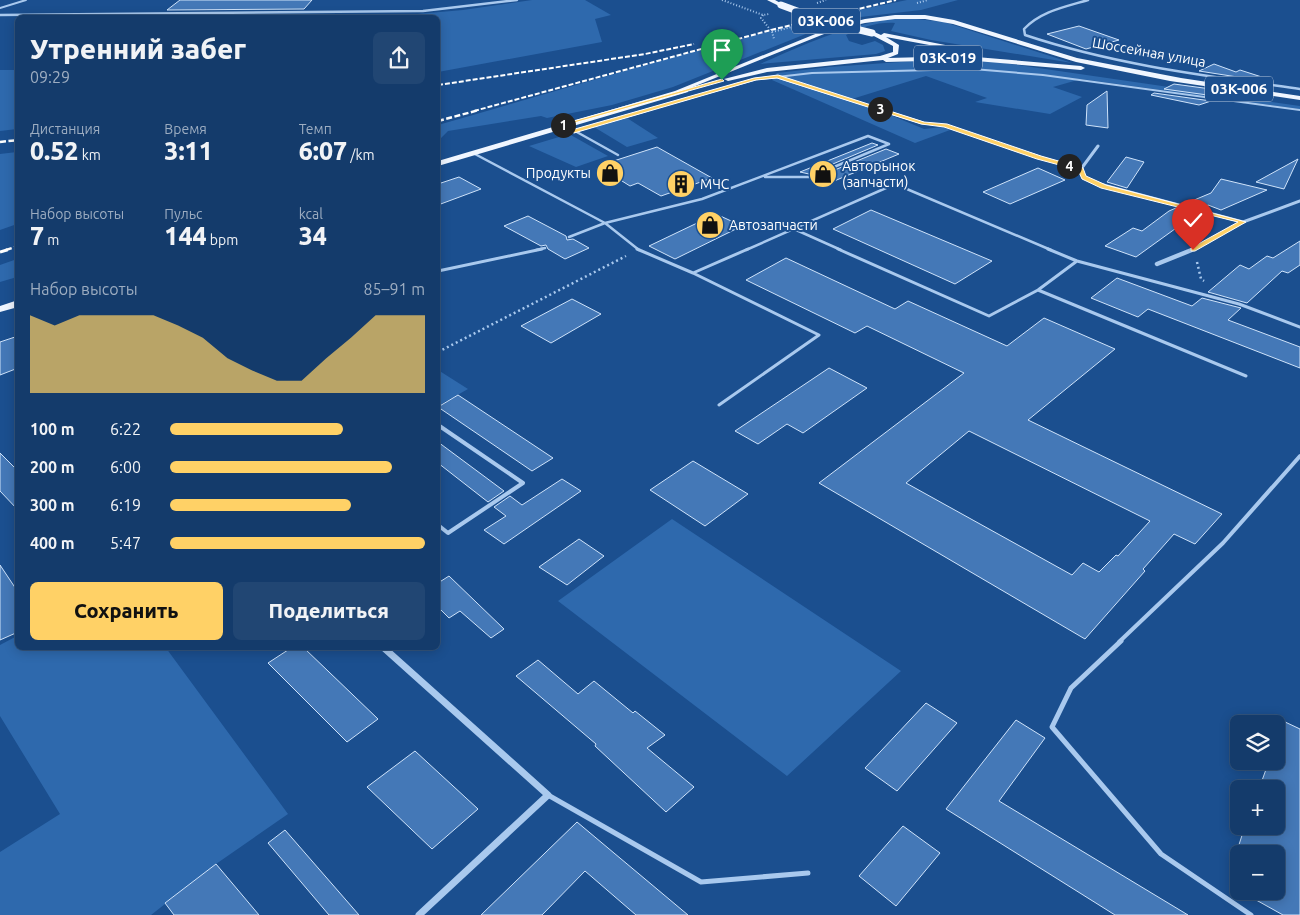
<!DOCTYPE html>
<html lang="ru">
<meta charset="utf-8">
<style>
body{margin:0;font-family:Ubuntu,sans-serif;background:#214673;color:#f1f3f6;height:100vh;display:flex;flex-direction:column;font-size:19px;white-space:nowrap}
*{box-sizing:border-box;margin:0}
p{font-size:16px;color:#9dadc1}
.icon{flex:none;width:28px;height:28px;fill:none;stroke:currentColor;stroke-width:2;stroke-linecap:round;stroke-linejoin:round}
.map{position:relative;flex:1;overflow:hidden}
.sheet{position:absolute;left:15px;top:15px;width:425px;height:635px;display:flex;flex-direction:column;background:#143b6b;border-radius:8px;box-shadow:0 2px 12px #0003,0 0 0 1px #33557e}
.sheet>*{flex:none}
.tools{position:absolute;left:1230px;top:715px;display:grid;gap:10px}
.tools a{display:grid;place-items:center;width:55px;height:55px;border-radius:8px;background:#143b6b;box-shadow:0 2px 12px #0003,0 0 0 1px #33557e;font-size:25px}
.pin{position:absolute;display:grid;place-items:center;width:42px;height:42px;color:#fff;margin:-51px -21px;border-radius:50% 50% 50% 0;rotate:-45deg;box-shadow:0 0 5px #0007}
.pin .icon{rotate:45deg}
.km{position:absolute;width:25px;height:25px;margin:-12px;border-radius:50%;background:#222;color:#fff;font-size:14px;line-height:25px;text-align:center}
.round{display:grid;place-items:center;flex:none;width:52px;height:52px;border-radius:8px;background:#214673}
.headline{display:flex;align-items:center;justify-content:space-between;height:85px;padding:0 15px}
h1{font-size:28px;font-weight:800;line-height:38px}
.figures{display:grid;grid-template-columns:repeat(3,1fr);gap:8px;height:85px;padding:5px 15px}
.figures div{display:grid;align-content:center}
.figures b{font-size:25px;font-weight:800}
.figures small{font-size:14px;font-weight:400}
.figures p{font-size:14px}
.chart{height:140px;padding:10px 15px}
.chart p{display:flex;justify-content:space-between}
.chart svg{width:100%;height:90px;margin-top:5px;fill:#ffd166;opacity:.7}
.action{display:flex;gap:10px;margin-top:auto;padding:10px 15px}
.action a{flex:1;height:58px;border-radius:8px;background:#ffd166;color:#111;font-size:20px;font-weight:800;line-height:58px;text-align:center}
.action a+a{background:#214673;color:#f1f3f6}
ul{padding:0 15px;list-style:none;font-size:16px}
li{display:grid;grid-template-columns:80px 60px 1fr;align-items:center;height:38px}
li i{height:12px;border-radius:6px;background:#ffd166}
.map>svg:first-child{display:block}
</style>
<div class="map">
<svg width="1300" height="915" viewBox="0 0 1300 915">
<rect width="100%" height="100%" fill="#1b4f8f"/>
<path fill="#2e69ad" d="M532,0H585L611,15L595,19L602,42L438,72V18L403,17L406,15L463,10Z
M907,0H958L921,10L843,19L673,87L612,105L547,118L541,116L448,131L438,141V125C593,81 749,31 907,0Z
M889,19H916L944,22L1072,63L931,40L891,31L895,23C877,22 863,27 846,35L849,41L862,45L875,41L883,45L885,51L876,54L760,64C803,45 842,27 889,19Z
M929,60L990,61L1300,106V109L1081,79L1053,87L1082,97L1050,114L975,102L987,98L926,76L852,99L924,129L943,127L950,130L915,143L772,80L777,73L829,67Z
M0,70H17V129L0,131Z
M627,118L658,138L627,147L594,127Z
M569,134L608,156L576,167L529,146Z
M17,152V224L0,230V154Z
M17,259V277L0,282V265Z
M438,370L468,389L438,406Z
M672,519L901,671L787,776L558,601Z
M17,636L18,648H166L288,814L216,864L151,915H0V852L60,814L0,716V645Z"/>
<path fill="#4478b7" stroke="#cfe3fa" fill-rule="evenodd" d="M180,0H312L304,9L167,10Z
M299,15L297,18H158L159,17Z
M1079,26L1119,40L1086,49L1047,34Z
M1214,64L1236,72L1240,70L1268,79L1263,81L1199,71Z
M1174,84L1233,92L1222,97L1164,89Z
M1107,91L1108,128L1086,125L1087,105Z
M1154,93L1211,101L1199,105L1151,95Z
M872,143L878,145L809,174L800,172Z
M657,147L712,178L661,196L638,183L630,186L598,166Z
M886,149L899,154L827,184L815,178Z
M1126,157L1144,162L1127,188L1107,182Z
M1298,159L1284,189L1256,182Z
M1038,168L1065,180L1010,204L983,192Z
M459,177L481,189L438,205V184Z
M1221,179L1267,190L1221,210L1208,205L1204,208L1187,203L1211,193Z
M1176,208L1197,213L1136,257L1105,246L1133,228L1142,231L1169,211Z
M871,210L992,261L955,284L833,229Z
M716,214L742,226L675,259L649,246Z
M528,216L566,236L567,240L573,239L589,248L565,259L548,249L546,245L541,246L504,226Z
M1300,241V265L1288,273L1282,271L1247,303L1208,292L1240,265L1249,269L1267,256L1273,258Z
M786,258L895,309L908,301L1007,346L1044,318L1115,349L1028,420L1222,514L1195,544L1174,534L1143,569L1145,571L1085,639L819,483L964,373L867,326L855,333L746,280ZM969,431L1150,521L1118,556L1116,555L1099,572L1083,563L1072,575L906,483Z
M1117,278L1192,306L1202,298L1241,308L1228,320L1300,347V368L1148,309L1138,317L1091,298Z
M572,299L601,314L551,343L521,326Z
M18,336V368L0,375V342Z
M829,368L867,388L803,433L787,424L758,444L735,431Z
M458,395L553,458L532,471L438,407Z
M438,442L504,491L488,502L438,463Z
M0,453L18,471V510L0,491Z
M693,461L748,494L705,526L650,490Z
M562,479L581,491L504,544L484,530L506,516L494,507L510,496L522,505Z
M579,539L604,556L567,585L539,567Z
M0,565L18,592V632L0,640Z
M449,576L504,629L491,638L460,611L449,618L438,607V583Z
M291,648H304L378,719L347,742L268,663Z
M538,660L578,694L594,681L633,713L635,711L665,735L647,748L694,787L666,812L595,746L596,744L516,676Z
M926,703L957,723L897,791L865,768Z
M1016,720L1045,738L999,801L1188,915H1115L946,809Z
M1283,721L1300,729V915H1283L1240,891H1276V854H1236L1245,826H1276V789H1259L1269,761H1276V740Z
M415,751L478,809L432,849L367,787Z
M577,822L608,848L688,915H636L585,871L542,915H481Z
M903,826L940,853L896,906L859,876Z
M285,830L359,915H329L268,843Z
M216,864L259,915H174L165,903Z"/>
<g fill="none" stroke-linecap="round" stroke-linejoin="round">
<path stroke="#a9c9ee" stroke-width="2" stroke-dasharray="1 2" stroke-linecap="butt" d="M722,0L763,15L769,14
M817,3L826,0
M917,3L928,0
M763,15L761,18L772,32L774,39
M772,32L796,26
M933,124L945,126L1070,166"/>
<path stroke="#a9c9ee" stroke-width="2.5" stroke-dasharray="2 3" stroke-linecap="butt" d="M1197,262L1201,279L1204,281
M438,352L626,256"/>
<path stroke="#a9c9ee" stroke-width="2" d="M0,8L26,0
M777,77L812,73L973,69L1043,75L1300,110"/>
<path stroke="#a9c9ee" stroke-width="2.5" d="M575,131L618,155
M473,153L605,223L639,250
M765,177H810L889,144
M794,229L841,250
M569,237L605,223L702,199L868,136L889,144
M536,250L545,248
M746,250L895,184L1051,250"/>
<path stroke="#a9c9ee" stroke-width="3" d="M637,249L693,273L748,249
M838,249L989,316L1038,290L1077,261
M1048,249L1077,261L1239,304L1300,327
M438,271L542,249
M693,273L819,335L719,405
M1038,290L1246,376"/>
<path stroke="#a9c9ee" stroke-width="4" d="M438,425L523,483L448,533L438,525
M1119,642L1223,543L1300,456"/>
<path stroke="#a9c9ee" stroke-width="5" d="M1121,641L1071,688L1052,727L1161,854L1251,915
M548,795L701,882L808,873"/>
<path stroke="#a9c9ee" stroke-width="2.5" d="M1088,0C1065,7 1041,11 1024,29L1025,35C1115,65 1207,76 1300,89
M0,15L423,11L517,0
M644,111L756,79L777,77L885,111"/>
<path stroke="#a9c9ee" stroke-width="3" d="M881,110L923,123
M562,125L575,131L648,110
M1098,146L1081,169L1084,177L1092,182L1243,222
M1191,250L1243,222L1300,201"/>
<path stroke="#a9c9ee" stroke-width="4.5" d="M1157,264L1194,249"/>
<path stroke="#a9c9ee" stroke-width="7" d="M384,648L548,795L419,915"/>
<path fill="#f0f6ff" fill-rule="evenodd" d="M767,0H775L784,5L779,6Z
M895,15H925L954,20L1077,58L1181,78L1300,96V100L1170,81L1076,62L953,24L925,19H895L865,23L834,30L688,89V92L438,166V161L675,91L830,28L865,19Z
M872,31L881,35L884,33L981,52L978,54L886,37L899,45L898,54L888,58L964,56L1081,66L1085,68L1081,70L964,60L886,62L883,60L767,72L728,81L724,79L767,68L880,56L893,52V46L870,34V32Z
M18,300V307L0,312V306Z"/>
<path stroke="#fff" stroke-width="2" stroke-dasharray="5 2" stroke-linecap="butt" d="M438,85L645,54L694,44
M474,111L771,30L896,0"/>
<path stroke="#fff" stroke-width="2.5" stroke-dasharray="6 2.5" stroke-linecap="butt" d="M438,121L479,110
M0,142L18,140
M6,250L18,246"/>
<path stroke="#fff" stroke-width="3" stroke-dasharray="8 3" stroke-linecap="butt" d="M0,252L10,249"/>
<path stroke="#f0f6ff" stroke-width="7" d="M781,5L827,22L872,33"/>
</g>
<path fill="#ffd166" stroke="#fff" d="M778,75L924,122L947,124L1041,156L1083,168L1086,176L1106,185L1246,222L1195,251H1191V248L1238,222L1101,188L1082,179L1078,170L1037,159L944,127L921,124L777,78L756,80L574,133L559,125L722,79L724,81L567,125L575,129L754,78Z"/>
<defs>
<symbol id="shop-disc" viewBox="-11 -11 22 22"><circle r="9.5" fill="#ffd166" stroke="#1b4f8f"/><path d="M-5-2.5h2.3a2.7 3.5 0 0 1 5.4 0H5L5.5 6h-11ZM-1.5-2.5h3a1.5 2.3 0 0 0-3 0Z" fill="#111"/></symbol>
<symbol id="building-disc" viewBox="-11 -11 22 22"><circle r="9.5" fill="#ffd166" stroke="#1b4f8f"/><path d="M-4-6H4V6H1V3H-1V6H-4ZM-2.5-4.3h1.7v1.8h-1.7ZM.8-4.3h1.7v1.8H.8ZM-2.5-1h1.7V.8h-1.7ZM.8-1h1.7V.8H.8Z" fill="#111"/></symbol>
</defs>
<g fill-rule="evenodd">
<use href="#shop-disc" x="594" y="157" width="32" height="32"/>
<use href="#shop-disc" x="807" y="158" width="32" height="32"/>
<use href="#building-disc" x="665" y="168" width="32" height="32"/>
<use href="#shop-disc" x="694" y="209" width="32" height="32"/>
</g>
<g text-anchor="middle" stroke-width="4" stroke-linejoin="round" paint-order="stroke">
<g font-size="14" fill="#fff" stroke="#1b4f8f">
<text transform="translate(1149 52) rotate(10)" y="5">Шоссейная улица</text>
</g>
<g font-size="14" fill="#fff" stroke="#1b4f8f" text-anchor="start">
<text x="842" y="171">Авторынок<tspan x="842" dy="16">(запчасти)</tspan></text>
<text x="591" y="178" text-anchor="end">Продукты</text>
<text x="700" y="189">МЧС</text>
<text x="729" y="230">Автозапчасти</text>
</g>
<g fill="#1b4f8f" stroke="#bbcadd" stroke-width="1">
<rect x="792" y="8.5" width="68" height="25" rx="4"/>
<rect x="914" y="45.5" width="68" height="25" rx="4"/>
<rect x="1205" y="76.5" width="68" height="25" rx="4"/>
</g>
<g font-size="15" font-weight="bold" fill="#fff">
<text x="826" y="26">03К-006</text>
<text x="948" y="63">03К-019</text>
<text x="1239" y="94">03К-006</text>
</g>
</g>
</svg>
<div class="tools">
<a><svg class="icon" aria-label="layers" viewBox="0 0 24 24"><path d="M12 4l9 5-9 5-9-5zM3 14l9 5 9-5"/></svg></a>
<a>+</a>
<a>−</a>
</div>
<div class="pin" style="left:722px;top:80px;background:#1e9e55"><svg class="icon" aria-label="arrive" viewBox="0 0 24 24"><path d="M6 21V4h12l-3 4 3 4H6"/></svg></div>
<div class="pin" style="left:1193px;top:250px;background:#d93025"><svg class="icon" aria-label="check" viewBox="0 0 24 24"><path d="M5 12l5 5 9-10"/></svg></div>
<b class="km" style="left:563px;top:125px">1</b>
<b class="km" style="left:880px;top:109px">3</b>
<b class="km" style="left:1069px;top:166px">4</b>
<section class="sheet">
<div class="headline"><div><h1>Утренний забег</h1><p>09:29</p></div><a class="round"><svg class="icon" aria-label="share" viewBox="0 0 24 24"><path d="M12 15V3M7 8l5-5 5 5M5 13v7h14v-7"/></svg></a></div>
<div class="figures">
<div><p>Дистанция</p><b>0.52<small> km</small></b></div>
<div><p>Время</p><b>3:11</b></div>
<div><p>Темп</p><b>6:07<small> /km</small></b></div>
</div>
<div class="figures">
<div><p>Набор высоты</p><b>7<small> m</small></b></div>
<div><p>Пульс</p><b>144<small> bpm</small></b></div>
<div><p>kcal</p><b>34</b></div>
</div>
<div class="chart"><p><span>Набор высоты</span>85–91 m</p>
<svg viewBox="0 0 160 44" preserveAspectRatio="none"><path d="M0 44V6L10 11L20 6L30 6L40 6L50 6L60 11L70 17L80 27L90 33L100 38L110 38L120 27L130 17L140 6L150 6L160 6V44z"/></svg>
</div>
<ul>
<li><b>100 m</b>6:22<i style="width:68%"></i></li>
<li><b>200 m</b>6:00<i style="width:87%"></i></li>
<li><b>300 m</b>6:19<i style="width:71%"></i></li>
<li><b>400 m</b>5:47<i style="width:100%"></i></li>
</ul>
<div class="action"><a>Сохранить</a><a>Поделиться</a></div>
</section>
</div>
